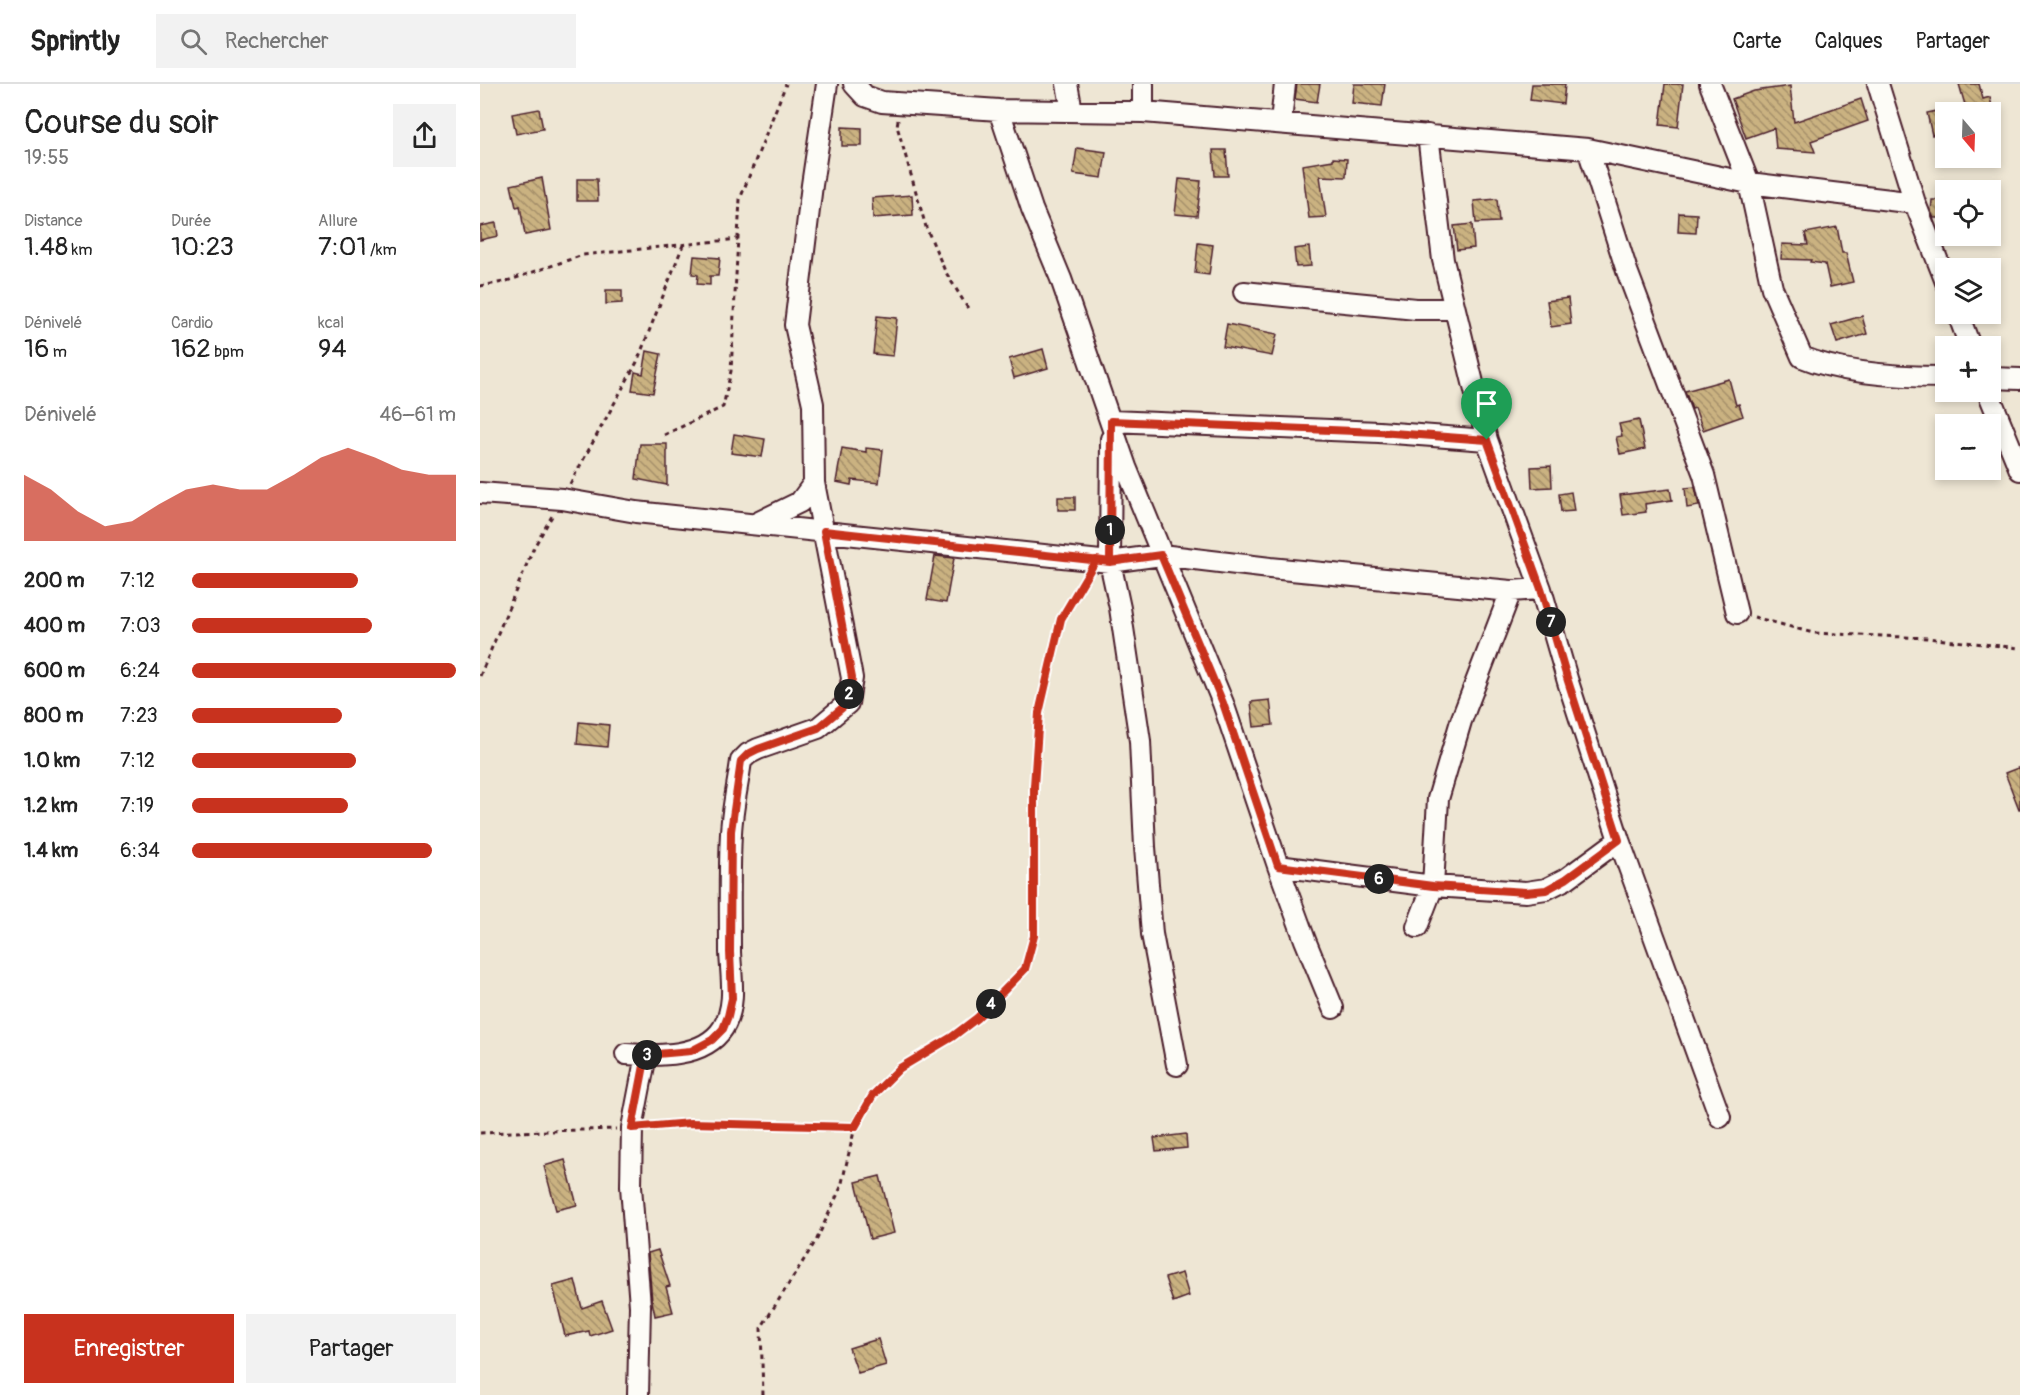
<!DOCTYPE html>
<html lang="fr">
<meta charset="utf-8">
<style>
body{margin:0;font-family:Pangolin,sans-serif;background:#f2f2f2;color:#222;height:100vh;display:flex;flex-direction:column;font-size:22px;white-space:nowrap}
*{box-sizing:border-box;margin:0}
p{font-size:20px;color:#767676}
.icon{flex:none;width:33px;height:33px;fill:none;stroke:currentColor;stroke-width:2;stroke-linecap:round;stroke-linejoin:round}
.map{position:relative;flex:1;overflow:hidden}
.panel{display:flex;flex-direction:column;background:#fff;width:480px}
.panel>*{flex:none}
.needle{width:39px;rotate:161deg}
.buttons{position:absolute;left:1455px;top:18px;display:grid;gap:12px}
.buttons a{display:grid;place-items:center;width:66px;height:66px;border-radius:0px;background:#fff;box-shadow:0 3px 9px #0003;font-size:30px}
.pin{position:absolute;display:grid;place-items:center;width:51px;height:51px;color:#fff;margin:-62px -26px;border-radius:50% 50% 50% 0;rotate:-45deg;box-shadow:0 0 6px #0007}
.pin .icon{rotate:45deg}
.km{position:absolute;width:30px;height:30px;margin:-15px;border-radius:50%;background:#222;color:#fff;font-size:16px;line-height:30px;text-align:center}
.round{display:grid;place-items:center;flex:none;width:63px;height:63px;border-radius:0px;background:#f2f2f2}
.summary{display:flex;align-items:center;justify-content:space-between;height:102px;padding:0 24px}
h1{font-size:33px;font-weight:600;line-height:45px}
.figures{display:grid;grid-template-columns:repeat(3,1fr);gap:9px;height:102px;padding:6px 24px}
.figures div{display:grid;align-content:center}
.figures b{font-size:26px;font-weight:600}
.figures small{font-size:16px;font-weight:400}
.figures p{font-size:16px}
.chart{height:168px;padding:12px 24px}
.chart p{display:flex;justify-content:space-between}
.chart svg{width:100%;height:108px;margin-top:6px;fill:#c8321e;opacity:.7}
.primary-button{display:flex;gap:12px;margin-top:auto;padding:12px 24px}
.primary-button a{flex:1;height:69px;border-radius:0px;background:#c8321e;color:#fff;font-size:24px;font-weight:600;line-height:69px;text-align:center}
.primary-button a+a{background:#f2f2f2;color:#222}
ul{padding:0 24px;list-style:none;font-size:20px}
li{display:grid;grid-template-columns:96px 72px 1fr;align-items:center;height:45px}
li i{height:15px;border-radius:8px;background:#c8321e}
header{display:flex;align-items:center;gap:36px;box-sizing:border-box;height:84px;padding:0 30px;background:#fff;border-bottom:2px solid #e0e0e0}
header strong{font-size:28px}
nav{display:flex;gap:33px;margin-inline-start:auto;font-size:21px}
.search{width:420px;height:54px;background:#f2f2f2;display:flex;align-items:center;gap:15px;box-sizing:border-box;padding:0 21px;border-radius:0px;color:#767676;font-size:22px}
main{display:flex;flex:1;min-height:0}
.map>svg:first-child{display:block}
</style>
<header>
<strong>Sprintly</strong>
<div class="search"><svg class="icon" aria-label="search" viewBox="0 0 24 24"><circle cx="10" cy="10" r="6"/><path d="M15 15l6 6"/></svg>Rechercher</div>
<nav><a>Carte</a><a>Calques</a><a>Partager</a></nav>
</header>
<main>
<section class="panel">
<div class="summary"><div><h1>Course du soir</h1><p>19:55</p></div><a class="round"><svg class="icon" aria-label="share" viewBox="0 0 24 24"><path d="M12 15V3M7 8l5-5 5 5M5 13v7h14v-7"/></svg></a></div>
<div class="figures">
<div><p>Distance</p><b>1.48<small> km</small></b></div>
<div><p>Durée</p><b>10:23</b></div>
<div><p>Allure</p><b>7:01<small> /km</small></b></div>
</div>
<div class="figures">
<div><p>Dénivelé</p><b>16<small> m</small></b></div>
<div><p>Cardio</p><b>162<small> bpm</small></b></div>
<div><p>kcal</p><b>94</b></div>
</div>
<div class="chart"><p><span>Dénivelé</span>46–61 m</p>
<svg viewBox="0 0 160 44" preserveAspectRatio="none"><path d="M0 44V17L10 23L20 32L30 38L40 36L50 29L60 23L70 21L80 23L90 23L100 17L110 10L120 6L130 10L140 15L150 17L160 17V44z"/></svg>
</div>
<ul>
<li><b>200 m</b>7:12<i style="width:63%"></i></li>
<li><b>400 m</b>7:03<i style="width:68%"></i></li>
<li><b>600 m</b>6:24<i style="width:100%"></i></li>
<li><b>800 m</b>7:23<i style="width:57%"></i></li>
<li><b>1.0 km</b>7:12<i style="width:62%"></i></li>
<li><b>1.2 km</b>7:19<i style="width:59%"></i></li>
<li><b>1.4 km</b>6:34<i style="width:91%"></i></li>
</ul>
<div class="primary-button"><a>Enregistrer</a><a>Partager</a></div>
</section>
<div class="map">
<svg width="1540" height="1311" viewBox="0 0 1540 1311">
<defs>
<pattern id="building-back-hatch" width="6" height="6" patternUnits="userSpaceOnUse" patternTransform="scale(1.5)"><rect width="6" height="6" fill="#cab281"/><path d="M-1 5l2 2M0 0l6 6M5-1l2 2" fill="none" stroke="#a6906a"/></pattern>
</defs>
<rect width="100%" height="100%" fill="#eee6d4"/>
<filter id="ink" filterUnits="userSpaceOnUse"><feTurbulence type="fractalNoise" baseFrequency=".0167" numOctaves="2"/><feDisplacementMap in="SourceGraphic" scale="12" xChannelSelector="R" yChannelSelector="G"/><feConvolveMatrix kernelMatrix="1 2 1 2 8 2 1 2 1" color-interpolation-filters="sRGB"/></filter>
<g filter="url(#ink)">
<path fill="url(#building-back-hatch)" stroke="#4a1f2b" stroke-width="1.5" d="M817,0H840L837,18L815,15Z
M874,0H905L902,22L872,19Z
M1052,0H1085L1083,20L1050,16Z
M1185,0H1203L1198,43L1180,41Z
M1479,0H1499L1503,15L1510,13L1513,28H1487Z
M1310,2L1314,38L1381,15L1388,37L1331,57L1335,68L1296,65L1294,44L1266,54L1252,15L1274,7Z
M59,25L63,45L36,50L32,30Z
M1466,25V48L1452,51L1447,29Z
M362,43L382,44V62H362Z
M597,64L626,68L622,94L593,90Z
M733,66H746L748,92H735Z
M853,74L867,75L866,93L840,92L846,133L829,134L822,81L853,76Z
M62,94L71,146L45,151L40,122L36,123L31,101Z
M97,95H117L118,117H97Z
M699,95L721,97L717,132L695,130Z
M432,111L433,131L393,134L392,114Z
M1017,115L1019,138L996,139L994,117Z
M1452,116H1466V134H1454L1451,128Z
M1199,129L1217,130L1216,149L1198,148Z
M16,139L18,152L0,156V142Z
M992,140L994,164L977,166L974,142Z
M1357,143L1362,169H1366L1373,198L1350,203L1345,180L1330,178L1331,176L1301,175L1302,160L1328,161L1325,149Z
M718,159L733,161L729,191L715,189Z
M829,163L831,182L816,183L814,165Z
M214,172L240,174L238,192H230V201L217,200L218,191L212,190Z
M126,206H142V219L126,220Z
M1088,214L1091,240L1071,243L1067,217Z
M397,232L417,234L413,272L393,270Z
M1382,232L1387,250L1357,259L1351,241Z
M747,240L797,250L792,272L743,263Z
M563,265L568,284L534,294L529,275Z
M167,267L181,270L173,309L152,306L155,288L163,290Z
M1249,295L1256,321L1259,320L1263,332L1223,346L1215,324L1212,325L1205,307Z
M1159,336L1165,365L1140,370L1136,353L1142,352L1139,340Z
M254,350L285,355L282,373L251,369Z
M160,360H187V401L156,395Z
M362,364L386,368V364L403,366L399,399L372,396L371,401L356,398Z
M1071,382L1072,403L1052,404L1051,383Z
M1215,403L1219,422L1207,424L1205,404Z
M1190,405L1192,416L1165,420L1166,428L1143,431L1140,411Z
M1091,408L1094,427L1081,428L1079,410Z
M578,413H595V426H578Z
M455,472L474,474L466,519L447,516Z
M790,616L793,641L774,643L771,618Z
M99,638L129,641L127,663L97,660Z
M1540,683V725H1539L1525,689Z
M706,1050L707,1064L676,1067L674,1054Z
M85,1076L97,1121L76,1126L64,1082Z
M400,1092L414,1149L390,1155L376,1098Z
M178,1166L190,1202L186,1203L193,1228L175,1232L172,1217L168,1169Z
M702,1189L709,1212L693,1218L685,1194Z
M95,1196L102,1224L122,1217L132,1245L110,1252L109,1247L85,1252L73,1202Z
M398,1255L406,1281L378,1289L369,1264Z"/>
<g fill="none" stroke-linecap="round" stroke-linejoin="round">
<defs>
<path id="minor" d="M374,0L385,12L402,18L519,26L663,28L1108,65L1269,99L1435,119L1398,0
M587,0L592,27
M663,0V28
M1230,0L1269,99L1292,204L1322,273C1363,290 1421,293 1466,293
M519,26L552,125L581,195L646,383L743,619L798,782L825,856L853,924
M801,38L805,0
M948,51L963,176L1007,356L1061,505L1088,598L1139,756L1240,1033
M1108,65L1147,187L1224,391L1257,529
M1435,119L1466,198
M764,208L936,225H975
M1478,230L1490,262
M1510,294L1540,295
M1508,308L1540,386
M631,337L899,348L1007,356
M631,355L630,478L640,524L660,657L665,763L672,850L697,981
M0,409L82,415L156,428L630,478L681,471L790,484L1031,507L1061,505
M277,439L320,418L334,399
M798,782L953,802L1046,808L1066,805L1086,795L1139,756
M937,843L953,802L958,715L981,637L1031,507
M146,970C177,972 224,974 243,944C257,921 251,893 250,868C250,829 249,789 251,749C252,725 258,701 261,677L268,670L278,665L338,644L368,619L372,594L334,399L333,320L315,241L332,101L347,0
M158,1311L160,1222L151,1102L152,1044L166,971"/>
</defs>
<use href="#minor" stroke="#4a1f2b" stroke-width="24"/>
<path stroke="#4a1f2b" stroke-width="3" stroke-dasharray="4.5 4.5" stroke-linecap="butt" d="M418,36L417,42L446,143L465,187L489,226
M0,202L24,198L103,171L258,155
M184,351L243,323L251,287L260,115L306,0
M90,400L157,278L203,161
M1274,533L1333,549L1447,554L1540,564
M0,592L54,463L72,432
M170,1042L210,1039L375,1043
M0,1049L136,1045
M283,1311L281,1244L337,1155L361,1103L375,1043L393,1011L420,984L472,953L497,934L545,885L554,852V702L559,629L581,535L607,492"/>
<use href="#minor" stroke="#fdfcf7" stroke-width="20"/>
</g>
</g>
<g fill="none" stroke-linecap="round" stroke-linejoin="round" filter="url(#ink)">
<defs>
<path id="route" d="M1007,356L899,348L631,337L630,478L344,447L372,594L368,619L338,644L278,665L268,670L261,677L251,747L250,868L252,914L248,932L243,945L232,956L211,967L166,971L152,1044L210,1039L375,1043L393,1011L420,984L472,953L497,934L545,885L554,852V702L559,629L581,535L616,476L630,478L681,471L743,619L798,782L953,802L1046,808L1066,806L1086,795L1139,756L1088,597L1061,505L1007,356"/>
</defs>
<use href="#route" stroke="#fff" stroke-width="12"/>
<use href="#route" stroke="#c8321e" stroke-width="8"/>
</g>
</svg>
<div class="buttons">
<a><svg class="needle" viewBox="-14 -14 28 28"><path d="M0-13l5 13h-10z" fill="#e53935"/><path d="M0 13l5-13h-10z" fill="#767676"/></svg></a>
<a><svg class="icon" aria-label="locate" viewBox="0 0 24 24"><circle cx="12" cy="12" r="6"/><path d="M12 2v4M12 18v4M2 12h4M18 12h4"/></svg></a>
<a><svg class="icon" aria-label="layers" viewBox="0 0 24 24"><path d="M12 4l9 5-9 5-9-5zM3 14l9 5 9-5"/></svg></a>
<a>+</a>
<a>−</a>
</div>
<div class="pin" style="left:1007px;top:356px;background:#1e9e55"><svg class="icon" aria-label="arrive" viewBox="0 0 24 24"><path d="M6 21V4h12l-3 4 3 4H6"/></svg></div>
<b class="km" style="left:630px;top:446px">1</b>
<b class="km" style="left:369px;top:610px">2</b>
<b class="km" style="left:167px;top:971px">3</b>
<b class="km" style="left:511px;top:920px">4</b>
<b class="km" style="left:899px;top:795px">6</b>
<b class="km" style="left:1071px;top:538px">7</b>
</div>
</main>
